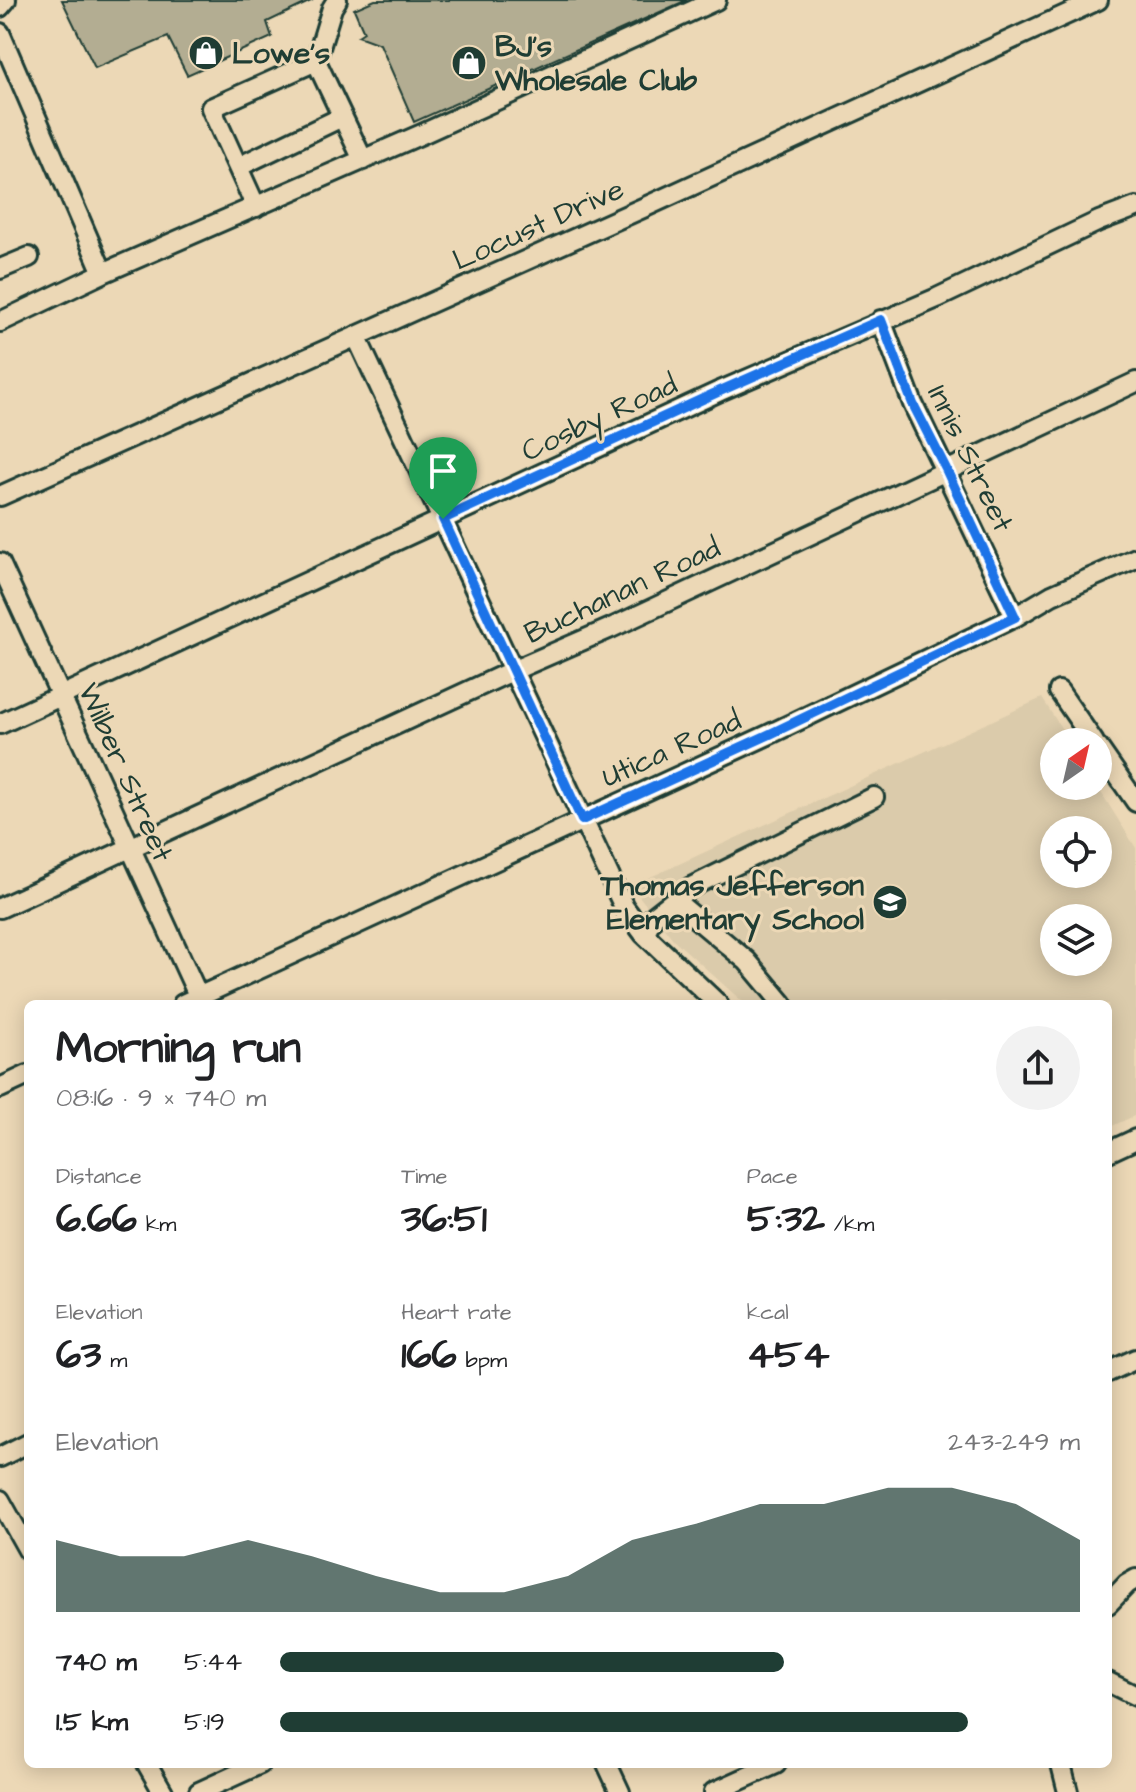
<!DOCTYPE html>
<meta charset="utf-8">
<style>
body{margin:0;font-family:"Architects Daughter",sans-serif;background:#f2f2f2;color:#202124;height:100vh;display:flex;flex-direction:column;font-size:30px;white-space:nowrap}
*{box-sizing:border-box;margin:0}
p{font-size:26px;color:#757577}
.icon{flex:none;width:44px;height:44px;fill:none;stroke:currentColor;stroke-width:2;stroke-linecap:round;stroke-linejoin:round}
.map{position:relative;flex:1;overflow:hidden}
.side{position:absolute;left:24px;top:1000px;width:1088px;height:768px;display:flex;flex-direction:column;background:#fff;border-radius:12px;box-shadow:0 4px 20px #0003}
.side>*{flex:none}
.needle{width:52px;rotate:34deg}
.controls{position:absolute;left:1040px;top:728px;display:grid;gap:16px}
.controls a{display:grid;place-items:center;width:72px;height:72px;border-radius:50%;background:#fff;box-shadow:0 4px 20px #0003;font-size:40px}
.pin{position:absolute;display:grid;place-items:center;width:68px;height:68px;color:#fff;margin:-82px -34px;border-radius:50% 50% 50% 0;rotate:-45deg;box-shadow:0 0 8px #0007}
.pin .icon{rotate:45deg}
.round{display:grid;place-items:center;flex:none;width:84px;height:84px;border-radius:42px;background:#f2f2f2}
.headline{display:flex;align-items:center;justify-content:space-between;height:136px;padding:0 32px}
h1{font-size:44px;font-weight:700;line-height:60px}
.stats{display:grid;grid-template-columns:repeat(3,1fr);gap:12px;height:136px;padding:8px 32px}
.stats div{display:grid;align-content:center}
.stats b{font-size:40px;font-weight:700}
.stats small{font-size:22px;font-weight:400}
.stats p{font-size:22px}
.chart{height:224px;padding:16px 32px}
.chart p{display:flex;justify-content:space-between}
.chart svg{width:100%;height:144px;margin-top:8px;fill:#1f3d34;opacity:.7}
ul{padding:0 32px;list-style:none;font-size:26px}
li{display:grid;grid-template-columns:128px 96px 1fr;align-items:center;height:60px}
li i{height:20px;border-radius:10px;background:#1f3d34}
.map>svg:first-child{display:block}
</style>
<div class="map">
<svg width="1136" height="1792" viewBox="0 0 1136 1792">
<rect width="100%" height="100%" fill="#ecd8b6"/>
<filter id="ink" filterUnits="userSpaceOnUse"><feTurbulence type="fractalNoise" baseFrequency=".0125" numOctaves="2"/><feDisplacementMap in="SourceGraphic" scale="16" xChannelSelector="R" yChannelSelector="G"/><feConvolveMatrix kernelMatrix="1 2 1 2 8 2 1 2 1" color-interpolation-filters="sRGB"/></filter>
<g filter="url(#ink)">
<path fill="#dbcbab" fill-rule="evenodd" d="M1042,698L1070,742H1054V786H1097L1136,848V1115L1108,1128V1004H745L673,939L631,886ZM1054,830H1098V874H1054ZM1054,918H1098V962H1054Z"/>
<path fill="#b3ad92" stroke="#1f3d34" stroke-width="2" d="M62,0H313L267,22L272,37L187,75L168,37L95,68Z
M375,0H687L414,122L380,44L358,36L364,32L354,9Z"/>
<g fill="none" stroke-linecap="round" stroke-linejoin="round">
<defs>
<path id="minor" d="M0,7L6,0
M0,33L103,273
M316,61L332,8L337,0
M238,167L342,117
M256,207L211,108L316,61L363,160
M0,269L29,257
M881,320L913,404L1015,617
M0,322L103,273L422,134L716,0
M356,336L624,907L644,934L718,1004
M0,496L645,207L1098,0
M0,563L202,1004
M1059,691L1094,742
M0,724L720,391L937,298L1099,221L1136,207
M1098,747L1136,802
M674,900L747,961L783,1004
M0,908L512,671L611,628L1136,382
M644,934L654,916L691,887L874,797
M183,1004L768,735L1015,617L1052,595L1136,558
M0,1088L28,1075
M1108,1152L1136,1139
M1108,1372L1136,1359
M0,1457L28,1443
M0,1500L28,1550
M1108,1604L1127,1584L1136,1579
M1108,1682L1136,1696
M147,1764L163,1792
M607,1764L620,1792
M1061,1764L1068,1792
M199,1792L260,1764
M714,1792L776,1764"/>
</defs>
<use href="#minor" stroke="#1f3d34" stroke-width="24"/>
<use href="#minor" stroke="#ecd8b6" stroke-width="18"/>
</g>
</g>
<g fill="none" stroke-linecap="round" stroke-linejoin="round" filter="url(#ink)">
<defs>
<path id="route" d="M881,320L913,404L946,469L1015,617L768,735L582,820L443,519L720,391Z"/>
</defs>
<use href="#route" stroke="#fff" stroke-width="16"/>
<use href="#route" stroke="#1a73e8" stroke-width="10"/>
</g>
<defs>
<symbol id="shop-disc" viewBox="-11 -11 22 22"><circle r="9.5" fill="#1f3d34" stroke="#ecd8b6"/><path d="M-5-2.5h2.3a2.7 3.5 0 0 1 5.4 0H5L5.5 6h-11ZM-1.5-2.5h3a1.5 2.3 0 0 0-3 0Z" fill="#fff"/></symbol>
<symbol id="school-disc" viewBox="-11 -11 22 22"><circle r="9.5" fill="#1f3d34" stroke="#ecd8b6"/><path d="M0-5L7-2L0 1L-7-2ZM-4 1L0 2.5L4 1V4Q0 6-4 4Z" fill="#fff"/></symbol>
</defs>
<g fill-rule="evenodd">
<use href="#shop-disc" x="186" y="33" width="40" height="40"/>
<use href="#shop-disc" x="449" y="43" width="40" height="40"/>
<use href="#school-disc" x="870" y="882" width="40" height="40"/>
</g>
<g text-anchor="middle" stroke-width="6" stroke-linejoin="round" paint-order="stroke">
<g font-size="30" font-weight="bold" fill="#1f3d34" stroke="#ecd8b6" text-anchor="start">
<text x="495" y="56">BJ's<tspan x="495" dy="34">Wholesale Club</tspan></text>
<text x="232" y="63">Lowe's</text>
<text x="864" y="895" text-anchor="end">Thomas Jefferson<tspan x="864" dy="34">Elementary School</tspan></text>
</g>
<g font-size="30" fill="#1f3d34" stroke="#ecd8b6">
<text transform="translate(538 224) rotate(-24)" y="10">Locust Drive</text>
<text transform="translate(599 417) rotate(-25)" y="10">Cosby Road</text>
<text transform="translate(971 458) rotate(64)" y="10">Innis Street</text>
<text transform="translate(622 590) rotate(-25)" y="10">Buchanan Road</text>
<text transform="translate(671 748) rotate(-24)" y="10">Utica Road</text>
<text transform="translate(126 772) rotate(66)" y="10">Wilber Street</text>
</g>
</g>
</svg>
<div class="controls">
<a><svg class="needle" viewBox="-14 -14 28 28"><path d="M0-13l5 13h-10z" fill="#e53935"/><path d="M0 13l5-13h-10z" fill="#757577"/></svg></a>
<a><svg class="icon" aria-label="locate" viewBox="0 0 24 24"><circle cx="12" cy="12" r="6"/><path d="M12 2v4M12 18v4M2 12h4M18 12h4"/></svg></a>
<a><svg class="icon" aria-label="layers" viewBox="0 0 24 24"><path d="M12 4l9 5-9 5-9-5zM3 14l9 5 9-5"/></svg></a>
</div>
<div class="pin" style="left:443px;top:519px;background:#1e9e55"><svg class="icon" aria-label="arrive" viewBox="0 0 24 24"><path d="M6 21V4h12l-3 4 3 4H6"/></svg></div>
<section class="side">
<div class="headline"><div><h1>Morning run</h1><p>08:16 · 9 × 740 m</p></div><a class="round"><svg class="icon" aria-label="share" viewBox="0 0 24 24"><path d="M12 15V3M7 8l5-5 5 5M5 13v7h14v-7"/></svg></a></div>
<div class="stats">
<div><p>Distance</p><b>6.66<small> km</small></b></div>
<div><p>Time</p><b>36:51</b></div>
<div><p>Pace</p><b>5:32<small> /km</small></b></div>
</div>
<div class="stats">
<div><p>Elevation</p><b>63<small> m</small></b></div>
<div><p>Heart rate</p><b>166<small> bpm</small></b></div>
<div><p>kcal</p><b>454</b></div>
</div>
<div class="chart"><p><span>Elevation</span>243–249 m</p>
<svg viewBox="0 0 160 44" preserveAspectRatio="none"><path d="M0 44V22L10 27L20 27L30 22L40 27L50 33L60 38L70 38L80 33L90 22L100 17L110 11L120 11L130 6L140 6L150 11L160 22V44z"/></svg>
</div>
<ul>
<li><b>740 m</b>5:44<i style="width:63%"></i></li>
<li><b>1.5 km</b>5:19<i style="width:86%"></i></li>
</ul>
</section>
</div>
